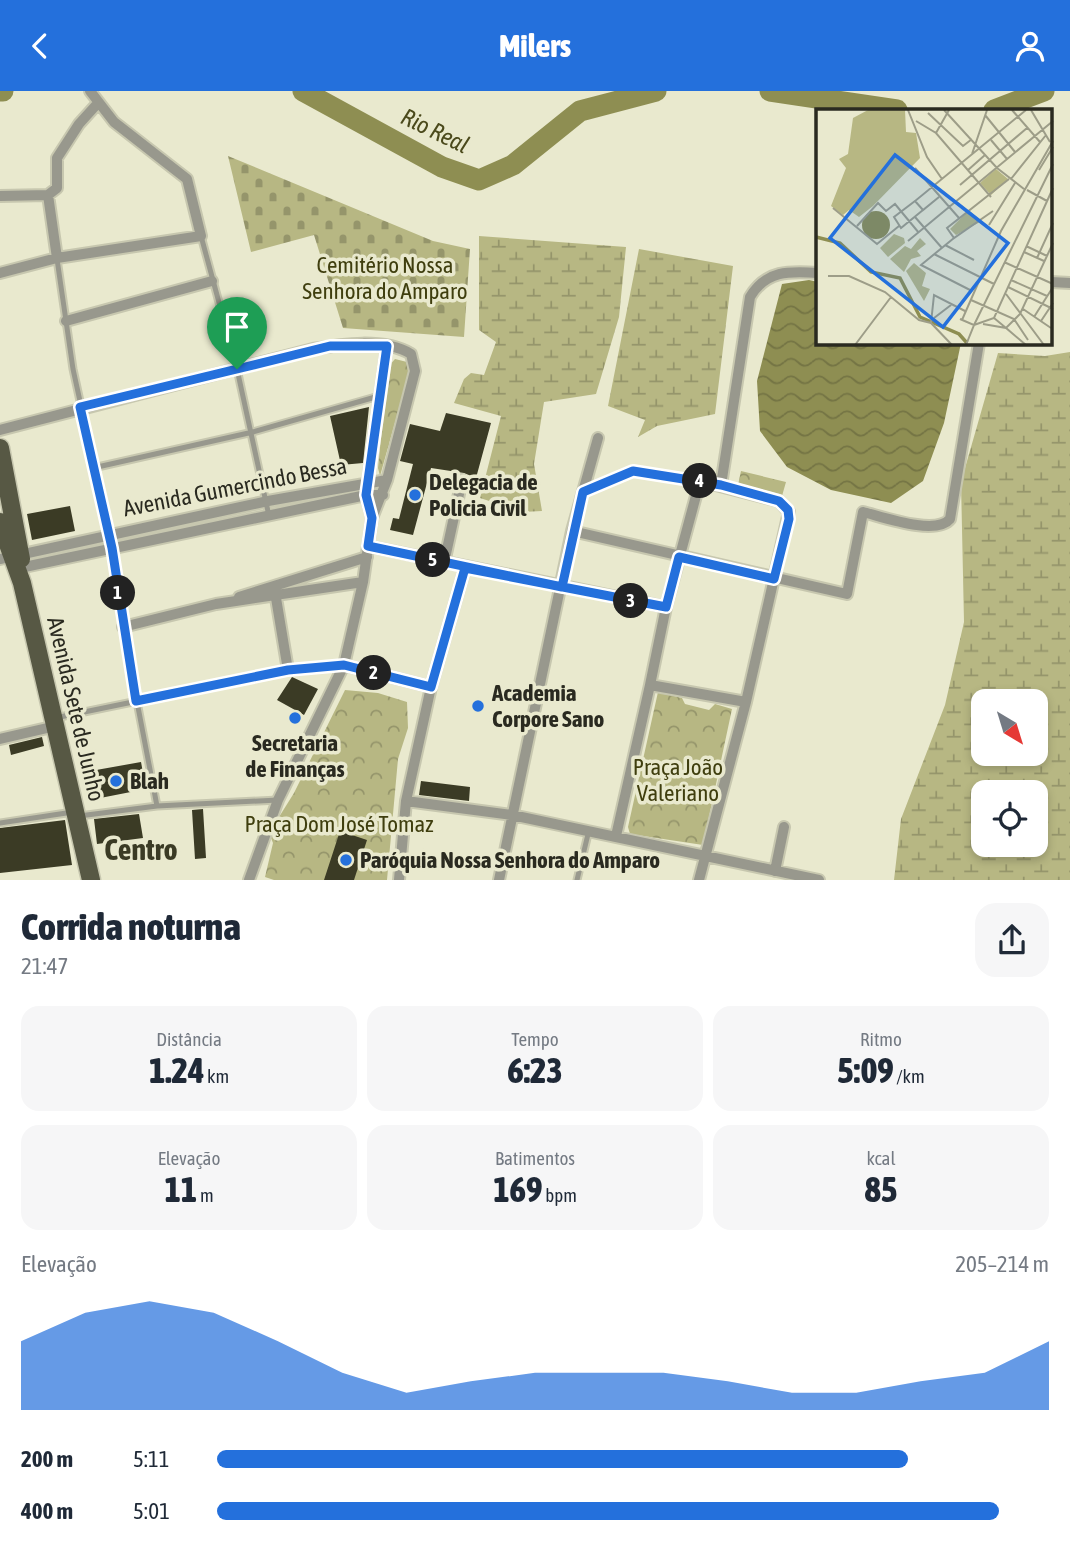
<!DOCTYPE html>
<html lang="pt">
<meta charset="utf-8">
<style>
body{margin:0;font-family:"Asap Condensed",sans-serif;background:#f6f6f7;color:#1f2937;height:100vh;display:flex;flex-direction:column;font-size:26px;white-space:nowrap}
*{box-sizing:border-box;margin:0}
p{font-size:23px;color:#747a83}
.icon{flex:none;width:38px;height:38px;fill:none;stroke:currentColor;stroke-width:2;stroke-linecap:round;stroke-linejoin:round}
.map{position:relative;height:789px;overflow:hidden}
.side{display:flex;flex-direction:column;background:#fff;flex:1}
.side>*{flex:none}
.needle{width:46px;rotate:142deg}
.fabs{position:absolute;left:971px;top:598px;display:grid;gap:14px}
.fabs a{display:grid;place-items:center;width:77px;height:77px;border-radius:14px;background:#fff;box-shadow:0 4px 10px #0003;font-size:35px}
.pin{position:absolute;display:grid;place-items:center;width:60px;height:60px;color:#fff;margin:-72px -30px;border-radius:50% 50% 50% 0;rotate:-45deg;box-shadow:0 0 7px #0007}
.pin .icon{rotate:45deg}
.km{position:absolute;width:35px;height:35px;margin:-18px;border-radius:50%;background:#222;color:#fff;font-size:19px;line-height:35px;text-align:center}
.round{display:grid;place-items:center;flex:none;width:74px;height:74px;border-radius:21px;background:#f6f6f7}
.overview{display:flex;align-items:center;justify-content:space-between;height:119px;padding:0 21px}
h1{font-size:38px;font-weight:800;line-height:52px}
.figures{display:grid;grid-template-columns:repeat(3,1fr);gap:10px;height:119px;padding:7px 21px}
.figures div{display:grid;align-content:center;border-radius:18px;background:#f6f6f7;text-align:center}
.figures b{font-size:35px;font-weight:800}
.figures small{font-size:19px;font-weight:400}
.figures p{font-size:19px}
.chart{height:196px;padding:14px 21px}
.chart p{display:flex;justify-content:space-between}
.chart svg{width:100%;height:126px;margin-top:7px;fill:#2470dc;opacity:.7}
ul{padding:0 21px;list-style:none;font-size:23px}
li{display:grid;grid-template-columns:112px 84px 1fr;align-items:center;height:52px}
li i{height:18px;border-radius:9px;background:#2470dc}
header{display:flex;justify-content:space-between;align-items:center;height:91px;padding:0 21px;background:#2470dc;color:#fff;font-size:32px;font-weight:800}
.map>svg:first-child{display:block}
</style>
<header><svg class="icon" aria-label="back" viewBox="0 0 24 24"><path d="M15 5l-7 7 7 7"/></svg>Milers<svg class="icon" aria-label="person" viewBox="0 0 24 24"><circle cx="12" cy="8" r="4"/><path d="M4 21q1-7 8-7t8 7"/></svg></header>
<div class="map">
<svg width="1070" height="789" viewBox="0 0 1070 789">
<defs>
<pattern id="wetland-marsh" width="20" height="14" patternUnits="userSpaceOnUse" patternTransform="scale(1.75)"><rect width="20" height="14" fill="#b7b783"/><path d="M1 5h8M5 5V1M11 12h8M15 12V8" fill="none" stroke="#95956b"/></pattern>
<pattern id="cemetery-stones" width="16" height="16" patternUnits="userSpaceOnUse" patternTransform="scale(1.75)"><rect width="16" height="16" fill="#b7b783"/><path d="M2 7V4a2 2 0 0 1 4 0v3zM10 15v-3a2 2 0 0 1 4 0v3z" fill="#95956b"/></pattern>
<pattern id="park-crowns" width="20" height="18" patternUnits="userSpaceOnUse" patternTransform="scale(1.75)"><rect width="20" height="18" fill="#b7b783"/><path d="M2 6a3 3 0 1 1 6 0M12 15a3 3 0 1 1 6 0" fill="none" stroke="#95956b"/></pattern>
<pattern id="water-waves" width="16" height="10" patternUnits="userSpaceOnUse" patternTransform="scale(1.75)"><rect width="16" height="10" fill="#8e8e52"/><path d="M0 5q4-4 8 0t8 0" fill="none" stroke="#747444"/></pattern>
</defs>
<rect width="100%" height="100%" fill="#e9e9ce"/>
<path fill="url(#wetland-marsh)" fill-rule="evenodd" d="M479,145L626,156L619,226L596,303L544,311L534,373L542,420L523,421L480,407L501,325L454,312L464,288L471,282L484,284L496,251L479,239Z
M639,158L733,175L715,323L657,335L638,346L645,329L608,315Z
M1070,261V789H894L901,728L945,614L964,531L961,391L998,262L1045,265ZM984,611H1036V663H984ZM984,702H1036V754H984Z"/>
<path fill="url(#cemetery-stones)" d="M228,65L433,150L470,158L464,246L343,237L314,144L251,161Z"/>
<path fill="url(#park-crowns)" d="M395,268L407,271L410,278L380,385L378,377L388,276Z
M741,380L786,391L782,405L738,394Z
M345,599L378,602L407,611L408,637L398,668L387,789H274L265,786L273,752L269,742L294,702Z
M658,601L682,607L685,613L709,619L715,613L732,618L703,754L630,743L628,736Z"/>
<path fill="url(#water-waves)" d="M809,189L818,191V252H961L944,332L923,390L891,412L831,399L787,376L760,340L757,290L782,193Z"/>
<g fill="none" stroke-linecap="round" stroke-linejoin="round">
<path stroke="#8e8e52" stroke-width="21" d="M0,0H3
M303,0L442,76L479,89L513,74L580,20L656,0
M770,0L897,19
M994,19L1044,0"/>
</g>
<path fill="#3b3b25" d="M369,316L363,372L341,374L330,325Z
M446,322L491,332L476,387L464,382L431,377L413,444L390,439L393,427L399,428L413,373L400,370L410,333L440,340Z
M70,415L75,440L32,449L27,423Z
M292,586L318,598L304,624L277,609Z
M42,646L44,655L11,664L9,654Z
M141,671L146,698L90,709L85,681Z
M421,690L470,696L469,710L419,704Z
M203,718L206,767L195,768L192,719Z
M139,723L143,747L97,753L94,728Z
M65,729L72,774L0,782V737Z
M340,740L367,749L354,789H324Z"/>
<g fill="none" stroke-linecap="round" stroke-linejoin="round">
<defs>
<path id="lane" d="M201,145L237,278L269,425
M57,168L73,278L112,457L124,543L157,715
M93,377L253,341L379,305
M583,401L633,380L700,390
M55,627L288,579L344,574
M79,725L157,715L278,709
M0,732L73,721
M577,789L589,739"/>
<path id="street" d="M0,105L48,104
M57,167L48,104L57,97V67L79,33L98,12
M0,182L57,167L201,145L187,88L114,31L90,0
M1051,191L1070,192
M66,230L212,190
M0,339L313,258C341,253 385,247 411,263L415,280L387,389L372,427L363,491L344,574
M721,394L750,206C766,179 789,180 818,182
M372,427L366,404L387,255
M572,440L847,503L863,421C883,426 936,445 950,428L979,252
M368,455L666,516
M0,468L268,410L387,389
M444,472L462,389
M15,478L366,404H383
M239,506L367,466
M276,507L288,579
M123,536L216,513L363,491
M650,594L666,516L700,390L779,410L789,421L746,611
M431,596L465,477
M0,648L56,635
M406,710L512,724L819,789
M616,745L650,594L746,611L699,789
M775,780L784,736
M249,789L278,709L344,574L431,596L406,710L399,789
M499,789L572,440L598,347"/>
<path id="primary" d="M0,357L21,468
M0,431L22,492L91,789"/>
</defs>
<use href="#lane" stroke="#c7c7af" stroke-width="9"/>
<use href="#street" stroke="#c7c7af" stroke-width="14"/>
<use href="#primary" stroke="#c7c7af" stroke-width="21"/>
<use href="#lane" stroke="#98988d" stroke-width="5"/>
<use href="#street" stroke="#98988d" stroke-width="10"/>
<use href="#primary" stroke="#575844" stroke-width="18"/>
</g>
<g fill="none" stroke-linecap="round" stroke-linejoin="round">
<defs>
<path id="route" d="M237,278L80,316L112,457L136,610L288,579L344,574L431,596L465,477L666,516L679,466L774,488L789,428L788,419L779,410L721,394L633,380L583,401L562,496L368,455L372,427L366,404L387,255H330L237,278"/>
</defs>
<use href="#route" stroke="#fff" stroke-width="14"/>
<use href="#route" stroke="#2470dc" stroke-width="9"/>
</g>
<g fill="#2470dc" stroke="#e9e9ce" stroke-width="2.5">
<circle cx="415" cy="404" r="7"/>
<circle cx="478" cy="615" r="7"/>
<circle cx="295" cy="627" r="7"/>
<circle cx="116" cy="690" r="7"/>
<circle cx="346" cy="769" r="7"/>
</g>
<g text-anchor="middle" stroke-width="7" stroke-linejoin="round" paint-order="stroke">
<g font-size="23" fill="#3f3e0e" stroke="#e9e9ce">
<text x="385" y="182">Cemitério Nossa<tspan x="385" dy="26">Senhora do Amparo</tspan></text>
<text x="678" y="684">Praça João<tspan x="678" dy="26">Valeriano</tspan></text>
<text x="339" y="741">Praça Dom José Tomaz</text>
</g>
<g font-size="23" font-weight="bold" fill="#2a2a20" stroke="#e9e9ce" text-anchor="start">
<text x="429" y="399">Delegacia de<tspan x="429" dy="26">Policia Civil</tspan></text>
<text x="492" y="610">Academia<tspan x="492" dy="26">Corpore Sano</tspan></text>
<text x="295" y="660" text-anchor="middle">Secretaria<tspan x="295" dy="26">de Finanças</tspan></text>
<text x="130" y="698">Blah</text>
<text x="360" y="777">Paróquia Nossa Senhora do Amparo</text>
</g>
<g font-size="23" fill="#2a2a20" stroke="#e9e9ce">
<text transform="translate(235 396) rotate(-11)" y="8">Avenida Gumercindo Bessa</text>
<text transform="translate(76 618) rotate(77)" y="8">Avenida Sete de Junho</text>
</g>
<g font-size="24" font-style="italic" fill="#4b4a1c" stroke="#e9e9ce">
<text transform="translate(435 40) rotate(26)" y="8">Rio Real</text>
</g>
<g font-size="30" font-weight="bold" fill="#3b3b25" stroke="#e9e9ce">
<text x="141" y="769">Centro</text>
</g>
</g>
<g transform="translate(816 18)">
<rect width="236" height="236" fill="#e9e9ce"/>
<path d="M52,1H89L90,23L100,24L104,49L57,97L43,108L33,101L27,106L15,97L30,59L23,50L32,45L37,9ZM78,125L88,129L89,134L72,148L64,139ZM104,129L110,135L101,142L105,147L95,150L88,163L74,150L89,137L95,140Z" fill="#b7b783"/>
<path d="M98,154L110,164L106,177L114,180L108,192L90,162Z" fill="#b7b783"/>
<path d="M180,60L192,70L175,86L164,74ZM153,101L164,113L140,126L134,120Z" fill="#b7b783"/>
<path d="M46 116a14 14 0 1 1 28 0a14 14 0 1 1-28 0Z" fill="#8e8e52"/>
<path fill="none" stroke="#8e8e52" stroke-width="3.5" d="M0,128L24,134L55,163L84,169L104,208L143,225L151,234"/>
<path fill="none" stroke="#9d9d88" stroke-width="2" d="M92,1L111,48L126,70M128,1L181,59L208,80M196,1L224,33M215,1L234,33M112,4L147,37L156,30M169,6L199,43M100,12L120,24L175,88M120,24L133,1M175,31L191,50M156,45L171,1M99,59L143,109M152,61L169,46M223,61L237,38M195,70L230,26M144,76L211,19M211,81L231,92M123,88L107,101L99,92L210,1M99,92L78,108L85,119L107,101M17,99L61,135L83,117M177,102L138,129L131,119L193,70M99,108L126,139M173,116L199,74M41,117L62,94L70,102L79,95L103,124M138,129L105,156L156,182M92,132L237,12M129,136L158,151M210,137L231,147M208,143L228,152M118,145L178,175M221,149L237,114M188,153L237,175M12,167H33L69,183L103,211L115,214L136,236M195,171L231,187M192,178L237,200M190,185L228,236M155,191L198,210L212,231M207,200L235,219M218,208L237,178M118,209L135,196M178,209L190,219L204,205L237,134M144,210L158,216L150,236M146,211L185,122L237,32M225,212L237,194M115,214L118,186L149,202M167,215L190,219L210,236M158,216L237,55M158,216L178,209L237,79M39,236L75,188"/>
<path fill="#2470dc" fill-opacity="0.15" stroke="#2470dc" stroke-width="3.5" d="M79,46L192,134L127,218L14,129Z"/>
<rect width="236" height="236" fill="none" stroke="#2a2a20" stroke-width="3.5"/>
</g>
</svg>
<div class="fabs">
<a><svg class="needle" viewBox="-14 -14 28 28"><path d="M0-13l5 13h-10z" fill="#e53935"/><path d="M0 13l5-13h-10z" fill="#747a83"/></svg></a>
<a><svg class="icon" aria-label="locate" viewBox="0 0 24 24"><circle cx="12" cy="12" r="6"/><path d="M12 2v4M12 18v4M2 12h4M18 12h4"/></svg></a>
</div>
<div class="pin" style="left:237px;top:278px;background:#1e9e55"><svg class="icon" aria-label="arrive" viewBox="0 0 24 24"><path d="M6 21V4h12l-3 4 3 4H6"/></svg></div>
<b class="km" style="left:118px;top:502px">1</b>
<b class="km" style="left:374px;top:582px">2</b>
<b class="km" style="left:631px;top:510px">3</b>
<b class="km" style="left:700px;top:390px">4</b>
<b class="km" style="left:433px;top:469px">5</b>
</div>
<section class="side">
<div class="overview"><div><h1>Corrida noturna</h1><p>21:47</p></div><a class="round"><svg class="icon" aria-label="share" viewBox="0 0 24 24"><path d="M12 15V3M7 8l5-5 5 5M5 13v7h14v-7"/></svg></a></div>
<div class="figures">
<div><p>Distância</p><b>1.24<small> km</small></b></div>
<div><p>Tempo</p><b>6:23</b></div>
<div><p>Ritmo</p><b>5:09<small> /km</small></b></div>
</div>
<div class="figures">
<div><p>Elevação</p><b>11<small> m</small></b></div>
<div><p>Batimentos</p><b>169<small> bpm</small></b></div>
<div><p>kcal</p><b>85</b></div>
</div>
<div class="chart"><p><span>Elevação</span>205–214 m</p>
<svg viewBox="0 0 160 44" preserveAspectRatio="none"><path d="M0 44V20L10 10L20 6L30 10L40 20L50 31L60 38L70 34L80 31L90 31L100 31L110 34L120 38L130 38L140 34L150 31L160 20V44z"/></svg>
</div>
<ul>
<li><b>200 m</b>5:11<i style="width:83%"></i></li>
<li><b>400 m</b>5:01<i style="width:94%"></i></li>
</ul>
</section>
